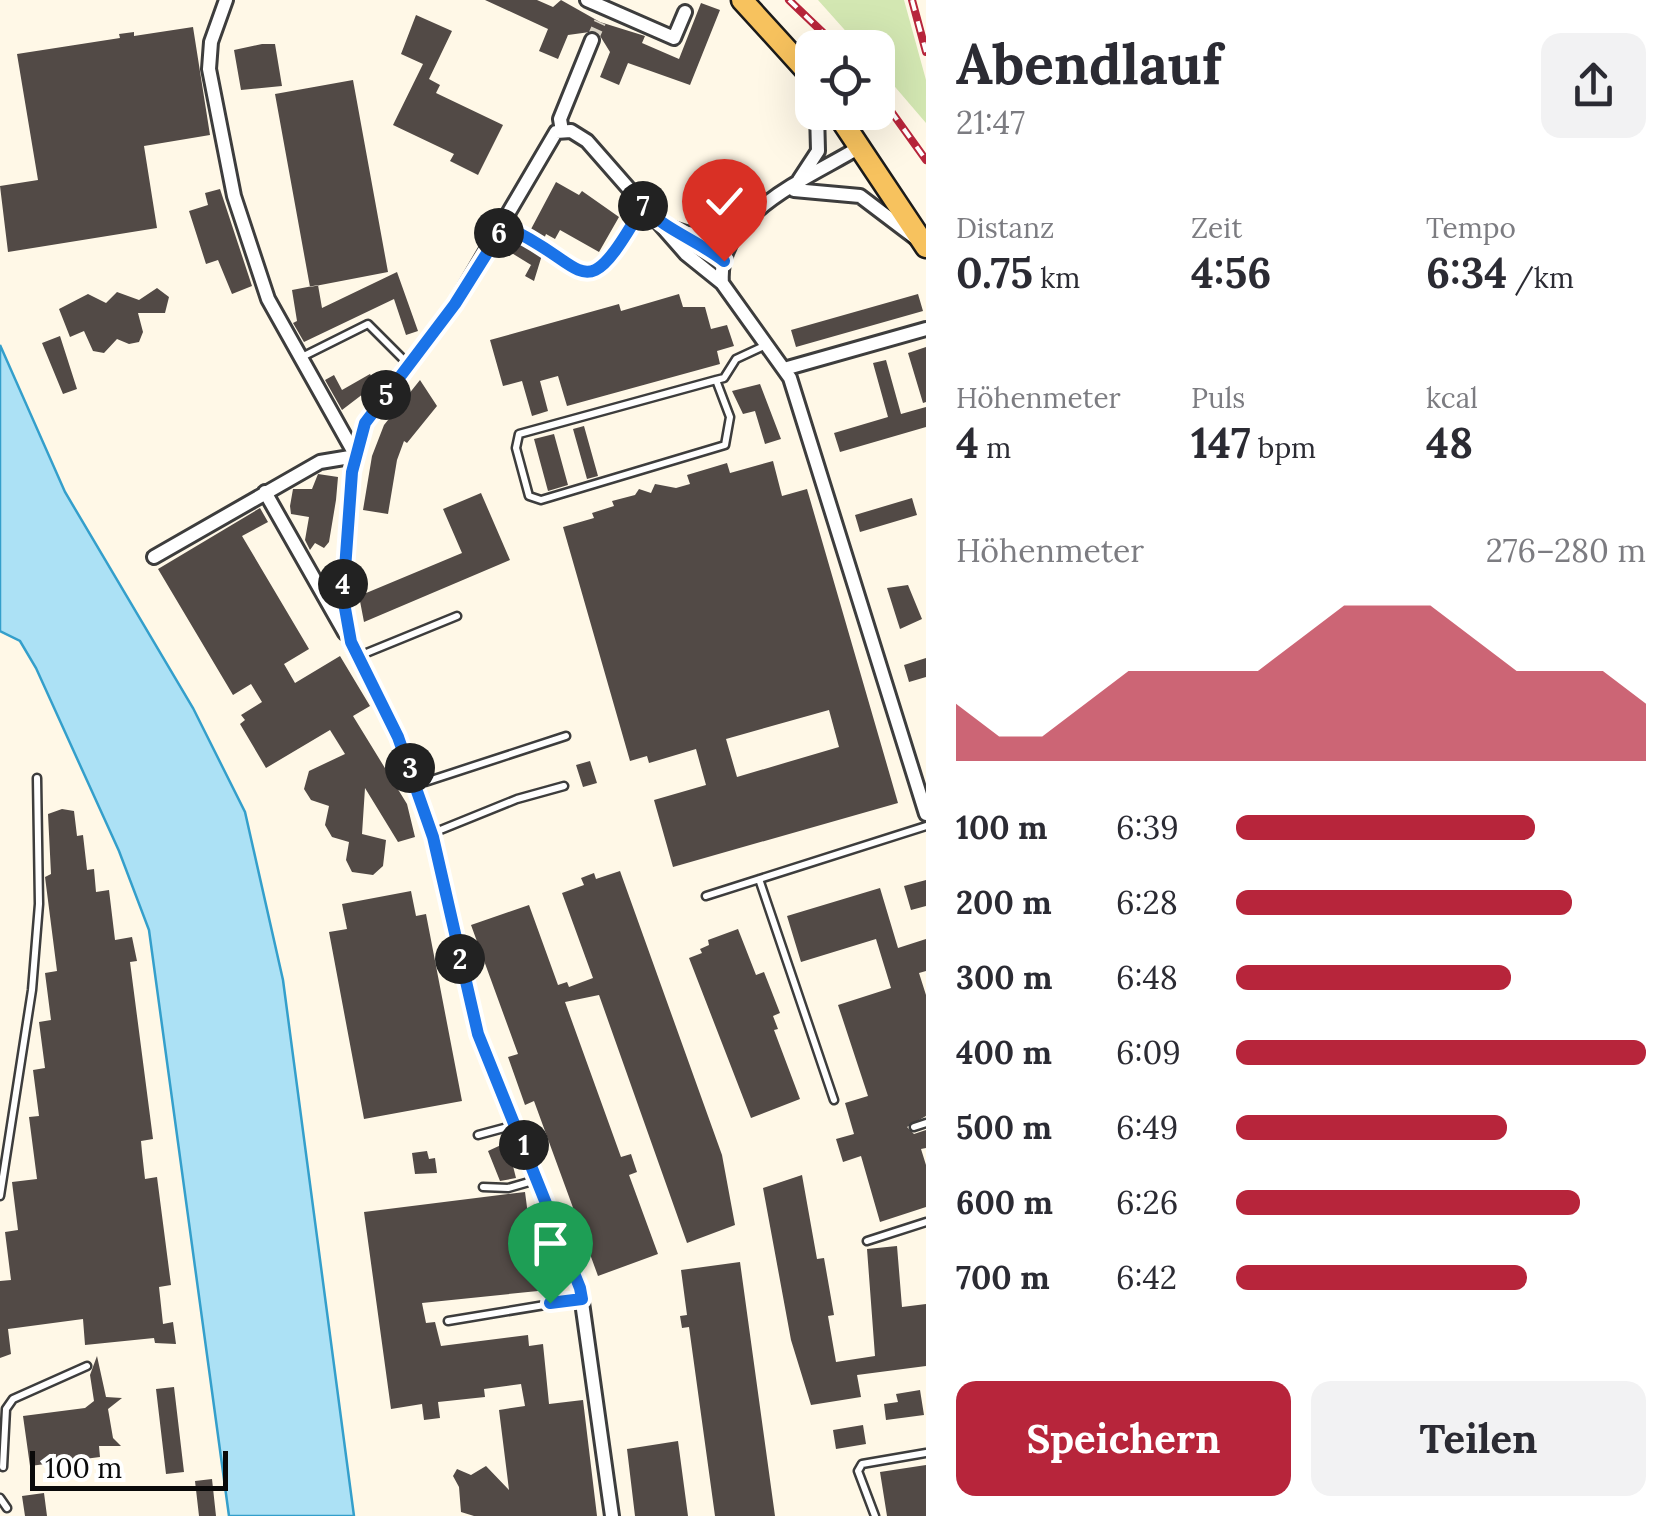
<!DOCTYPE html>
<html lang="de">
<meta charset="utf-8">
<style>
body{margin:0;font-family:Lora,serif;background:#f2f2f3;color:#2b2b33;height:100vh;display:flex;flex-direction:column;font-size:38px;white-space:nowrap}
*{box-sizing:border-box;margin:0}
p{font-size:32px;color:#7c7c81}
.icon{flex:none;width:55px;height:55px;fill:none;stroke:currentColor;stroke-width:2;stroke-linecap:round;stroke-linejoin:round}
.map{position:relative;flex:1;overflow:hidden}
.side{display:flex;flex-direction:column;background:#fff;width:750px}
.side>*{flex:none}
.buttons{position:absolute;left:795px;top:30px;display:grid;gap:20px}
.buttons a{display:grid;place-items:center;width:100px;height:100px;border-radius:20px;background:#fff;box-shadow:0 10px 40px #0002;font-size:50px}
.scale{position:absolute;left:30px;bottom:25px;width:198px;box-sizing:border-box;padding-left:10px;border:5px solid #0a0a0a;border-top:0;font-size:28px;line-height:35px;white-space:nowrap;color:#0a0a0a;-webkit-text-stroke:8px #fff;paint-order:stroke}
.pin{position:absolute;display:grid;place-items:center;width:85px;height:85px;color:#fff;margin:-102px -42px;border-radius:50% 50% 50% 0;rotate:-45deg;box-shadow:0 0 10px #0007}
.pin .icon{rotate:45deg}
.km{position:absolute;width:50px;height:50px;margin:-25px;border-radius:50%;background:#222;color:#fff;font-size:28px;line-height:50px;text-align:center}
.round{display:grid;place-items:center;flex:none;width:105px;height:105px;border-radius:20px;background:#f2f2f3}
.summary{display:flex;align-items:center;justify-content:space-between;height:170px;padding:0 30px}
h1{font-size:55px;font-weight:800;line-height:75px}
.metrics{display:grid;grid-template-columns:repeat(3,1fr);gap:15px;height:170px;padding:10px 30px}
.metrics div{display:grid;align-content:center}
.metrics b{font-size:42px;font-weight:800}
.metrics small{font-size:28px;font-weight:400}
.metrics p{font-size:28px}
.chart{height:280px;padding:20px 30px}
.chart p{display:flex;justify-content:space-between}
.chart svg{width:100%;height:180px;margin-top:10px;fill:#b7253b;opacity:.7}
.button{display:flex;gap:20px;margin-top:auto;padding:20px 30px}
.button a{flex:1;height:115px;border-radius:20px;background:#b7253b;color:#fff;font-size:40px;font-weight:800;line-height:115px;text-align:center}
.button a+a{background:#f2f2f3;color:#2b2b33}
ul{padding:0 30px;list-style:none;font-size:32px}
li{display:grid;grid-template-columns:160px 120px 1fr;align-items:center;height:75px}
li i{height:25px;border-radius:12px;background:#b7253b}
main{display:flex;flex:1;min-height:0}
.map>svg:first-child{display:block}
</style>
<main>
<div class="map">
<svg width="926" height="1516" viewBox="0 0 926 1516">
<rect width="100%" height="100%" fill="#fff8e7"/>
<path fill="#d3e7b2" d="M818,0H904L926,80V123L878,67V48L860,47Z"/>
<path fill="#ace1f5" stroke="#349fcb" stroke-width="2.5" d="M0,345L65,492L193,708L245,812L283,980L354,1516H229L149,930L119,851L36,668L20,641L0,631Z"/>
<path fill="#524a46" fill-rule="evenodd" d="M485,0H537L553,7L561,0L600,22L645,36L642,43L679,59L701,3L720,10L690,85L628,63L619,85L600,77L610,52L597,31L568,35L558,59L539,51L548,29Z
M416,15L452,31L429,79L440,85L436,93L503,125L478,175L450,161L454,154L393,125L423,64L401,54Z
M193,27L210,135L144,146L157,228L8,252L0,186L38,180L17,54L120,38L119,34L134,32V36Z
M262,44H275L282,86L241,90L234,50Z
M353,80L388,272L310,287L275,94Z
M556,182L579,195L582,191L619,217L599,252L560,230L555,239L546,234L544,239L530,231Z
M220,189L252,286L232,294L218,260L206,264L189,211L208,205L205,193Z
M517,240L542,255L534,281L525,276L531,265L536,268L510,252Z
M397,272L418,331L406,335L394,299L304,342L293,323L297,321L292,290L318,285L322,308Z
M157,288L169,297L165,313H138L143,332L139,342L129,344L117,339L104,353L93,351L84,331L70,337L59,309L88,294L106,303L117,292L139,300Z
M679,294L683,307H705L711,329L727,325L734,346L717,351L720,364L567,406L558,376L540,381L548,411L532,416L522,381L503,386L490,340L619,304L621,311Z
M918,294L923,311L796,347L791,330Z
M60,336L77,389L63,394L42,343Z
M926,347V402L923,403L908,353Z
M886,360L901,414L926,407V427L840,452L834,433L888,417L873,363Z
M370,374L376,384L342,410L325,380L334,375L342,390Z
M420,380L437,406L407,443L404,441L397,460L388,514L363,510L372,456L384,425Z
M760,384L781,439L765,444L755,411L743,414L732,391Z
M584,426L598,476L587,479L573,429Z
M554,434L568,485L548,491L534,439Z
M773,461L782,496L807,489L898,803L673,867L654,800L706,785L696,749L649,763L647,756L630,761L563,527L594,518L592,513L614,506L612,501L635,495L639,489L651,493L655,484L676,488L690,484L687,475L727,463L730,473ZM829,710L839,747L737,777L726,739Z
M318,474L338,477L336,500L329,542L324,548L315,543L310,550L305,540L309,517L291,514L290,506L293,489H312Z
M481,493L510,560L364,622L359,596L462,553L443,509Z
M912,498L917,515L860,532L855,515Z
M260,508L268,522L242,536L309,649L284,664L295,683L340,656L370,706L353,716L407,804L415,837L398,842L365,788L362,834L386,840L383,866L373,875L352,872L346,860L349,842L332,837L325,825L329,806L311,800L304,789L309,771L345,754L330,730L266,768L240,724L245,720L241,715L262,702L251,684L233,695L158,569Z
M908,585L922,619L900,629L887,588Z
M926,658V677L909,682L904,665Z
M590,761L597,783L583,787L576,765Z
M62,809L74,811L77,836L83,835L87,870L94,869L96,892L109,890L115,940L132,937L137,961L130,962L153,1139L141,1141L142,1152L145,1179L157,1177L171,1285L159,1287L163,1324L173,1322L176,1344L155,1343L154,1338L85,1345L83,1319L8,1329L11,1354L0,1358V1281L11,1280L5,1232L18,1230L12,1182L37,1179L29,1117L39,1116L33,1070L45,1068L39,1022L51,1020L45,973L57,971L45,877L51,874L48,814Z
M620,871L722,1155L735,1225L687,1243L599,995L565,1002L621,1157L631,1154L637,1172L629,1175L658,1254L598,1276L534,1101L525,1105L508,1057L518,1054L471,925L529,905L558,985L567,982L569,987L593,978L562,893L584,885L581,878L594,873L596,879Z
M926,880V906L911,910L904,886Z
M880,888L898,948L926,939V971L919,973L926,995V1116L907,1127L914,1134L926,1130V1148L921,1149L926,1165V1207L880,1222L861,1156L843,1162L836,1139L854,1134L845,1103L868,1096L838,1005L891,988L876,939L801,962L787,916Z
M411,891L416,916L426,914L462,1101L364,1119L329,932L347,929L342,904Z
M738,929L756,975L764,972L780,1013L773,1016L778,1029L774,1030L800,1099L751,1118L689,958L702,953L700,949L709,945L708,940Z
M501,1145L512,1162L516,1178L500,1181L488,1151Z
M427,1151L429,1159L435,1158L437,1173L415,1174L412,1153Z
M802,1175L817,1259L824,1258L834,1315L828,1316L836,1362L875,1356L867,1249L897,1246L902,1307L926,1304V1366L857,1375L861,1397L811,1405L791,1340L763,1188Z
M525,1192L538,1291L422,1303L426,1323L435,1322L441,1346L528,1335L529,1346L543,1344L549,1404L583,1400L597,1516H474L461,1512L459,1487L453,1476L457,1469L471,1475L486,1466L509,1490L499,1410L525,1406L521,1384L484,1389L485,1397L438,1402L440,1418L424,1420L422,1404L391,1409L364,1212Z
M740,1262L775,1516H715L689,1327L682,1328L680,1316L687,1315L681,1270Z
M97,1356L106,1397L122,1398L108,1409L113,1438L121,1446H99L100,1457L30,1466L23,1416L85,1408L94,1401L90,1375Z
M174,1387L184,1472L166,1474L156,1389Z
M920,1390L924,1415L886,1420L884,1404L898,1402L896,1394Z
M863,1425L866,1444L836,1449L833,1430Z
M678,1441L688,1516H635L627,1449Z
M926,1465V1516H887L880,1472Z
M212,1479L216,1516H199L195,1481Z
M44,1493L47,1516H25L22,1496Z"/>
<g fill="none" stroke-linecap="round" stroke-linejoin="round">
<path stroke="#dad4c6" stroke-width="12" stroke-dasharray="12 6" stroke-linecap="butt" d="M592,40L600,22"/>
<defs>
<path id="lane" d="M503,225C590,263 580,316 643,206
M300,358L368,324L407,363
M716,380L730,417L725,445L541,500L529,496L516,448L519,434L716,380L724,378L736,359L764,346
M359,656L457,616
M416,785L566,736
M433,833L517,799L564,786
M759,879L834,1100
M706,896L926,826
M914,1127L926,1123
M478,1135L515,1125
M483,1187L508,1188L536,1180
M0,1196L32,990L39,904L37,778
M867,1241L926,1222
M448,1321L581,1299
M3,1467L6,1409L13,1399L87,1366
M0,1498L7,1508
M875,1516L858,1471L862,1464L926,1453"/>
<path id="street" d="M226,0L211,42L209,69L234,196L268,299L356,456
M587,0L674,38L685,12
M807,71L812,98
M562,131L560,119L592,40
M858,148C809,178 716,214 722,283L790,378L926,814
M799,180L818,151L817,112
M794,190L860,196L918,240
M665,225C694,239 711,237 740,224
M689,236L723,261
M784,369L926,329
M265,492L345,633
M154,557L320,462L356,456
M612,1516L580,1288L478,1034L433,837L398,737L351,643L343,597L352,472L365,423L455,304L556,132L571,131L587,141L686,254L722,283"/>
<path id="primary" d="M742,0L812,77
M836,112L926,247"/>
</defs>
<use href="#lane" stroke="#3d3d3d" stroke-width="11"/>
<use href="#street" stroke="#3d3d3d" stroke-width="18"/>
<use href="#primary" stroke="#1b1b1b" stroke-width="25"/>
<use href="#lane" stroke="#fff" stroke-width="6"/>
<use href="#street" stroke="#fff" stroke-width="12"/>
<use href="#primary" stroke="#f7c25e" stroke-width="20"/>
<defs>
<path id="rail" d="M789,0L839,48
M912,0L926,52
M878,93L926,160"/>
</defs>
<use href="#rail" stroke="#b7253b" stroke-width="8"/>
<use href="#rail" stroke="#fff" stroke-width="4" stroke-dasharray="11" stroke-linecap="butt"/>
</g>
<g fill="none" stroke-linecap="round" stroke-linejoin="round">
<defs>
<path id="route" d="M550,1303L582,1299L580,1288L478,1034L433,837L398,737L351,642L343,597L352,472L365,423L455,304L504,226C590,263 580,316 643,206C665,230 697,240 724,261"/>
</defs>
<use href="#route" stroke="#fff" stroke-width="20"/>
<use href="#route" stroke="#1a73e8" stroke-width="12"/>
</g>
</svg>
<div class="buttons">
<a><svg class="icon" aria-label="locate" viewBox="0 0 24 24"><circle cx="12" cy="12" r="6"/><path d="M12 2v4M12 18v4M2 12h4M18 12h4"/></svg></a>
</div>
<div class="scale">100 m</div>
<div class="pin" style="left:550px;top:1303px;background:#1e9e55"><svg class="icon" aria-label="arrive" viewBox="0 0 24 24"><path d="M6 21V4h12l-3 4 3 4H6"/></svg></div>
<div class="pin" style="left:724px;top:261px;background:#d93025"><svg class="icon" aria-label="check" viewBox="0 0 24 24"><path d="M5 12l5 5 9-10"/></svg></div>
<b class="km" style="left:524px;top:1145px">1</b>
<b class="km" style="left:460px;top:959px">2</b>
<b class="km" style="left:410px;top:768px">3</b>
<b class="km" style="left:343px;top:584px">4</b>
<b class="km" style="left:386px;top:395px">5</b>
<b class="km" style="left:499px;top:233px">6</b>
<b class="km" style="left:643px;top:206px">7</b>
</div>
<section class="side">
<div class="summary"><div><h1>Abendlauf</h1><p>21:47</p></div><a class="round"><svg class="icon" aria-label="share" viewBox="0 0 24 24"><path d="M12 15V3M7 8l5-5 5 5M5 13v7h14v-7"/></svg></a></div>
<div class="metrics">
<div><p>Distanz</p><b>0.75<small> km</small></b></div>
<div><p>Zeit</p><b>4:56</b></div>
<div><p>Tempo</p><b>6:34<small> /km</small></b></div>
</div>
<div class="metrics">
<div><p>Höhenmeter</p><b>4<small> m</small></b></div>
<div><p>Puls</p><b>147<small> bpm</small></b></div>
<div><p>kcal</p><b>48</b></div>
</div>
<div class="chart"><p><span>Höhenmeter</span>276–280 m</p>
<svg viewBox="0 0 160 44" preserveAspectRatio="none"><path d="M0 44V30L10 38L20 38L30 30L40 22L50 22L60 22L70 22L80 14L90 6L100 6L110 6L120 14L130 22L140 22L150 22L160 30V44z"/></svg>
</div>
<ul>
<li><b>100 m</b>6:39<i style="width:73%"></i></li>
<li><b>200 m</b>6:28<i style="width:82%"></i></li>
<li><b>300 m</b>6:48<i style="width:67%"></i></li>
<li><b>400 m</b>6:09<i style="width:100%"></i></li>
<li><b>500 m</b>6:49<i style="width:66%"></i></li>
<li><b>600 m</b>6:26<i style="width:84%"></i></li>
<li><b>700 m</b>6:42<i style="width:71%"></i></li>
</ul>
<div class="button"><a>Speichern</a><a>Teilen</a></div>
</section>
</main>
